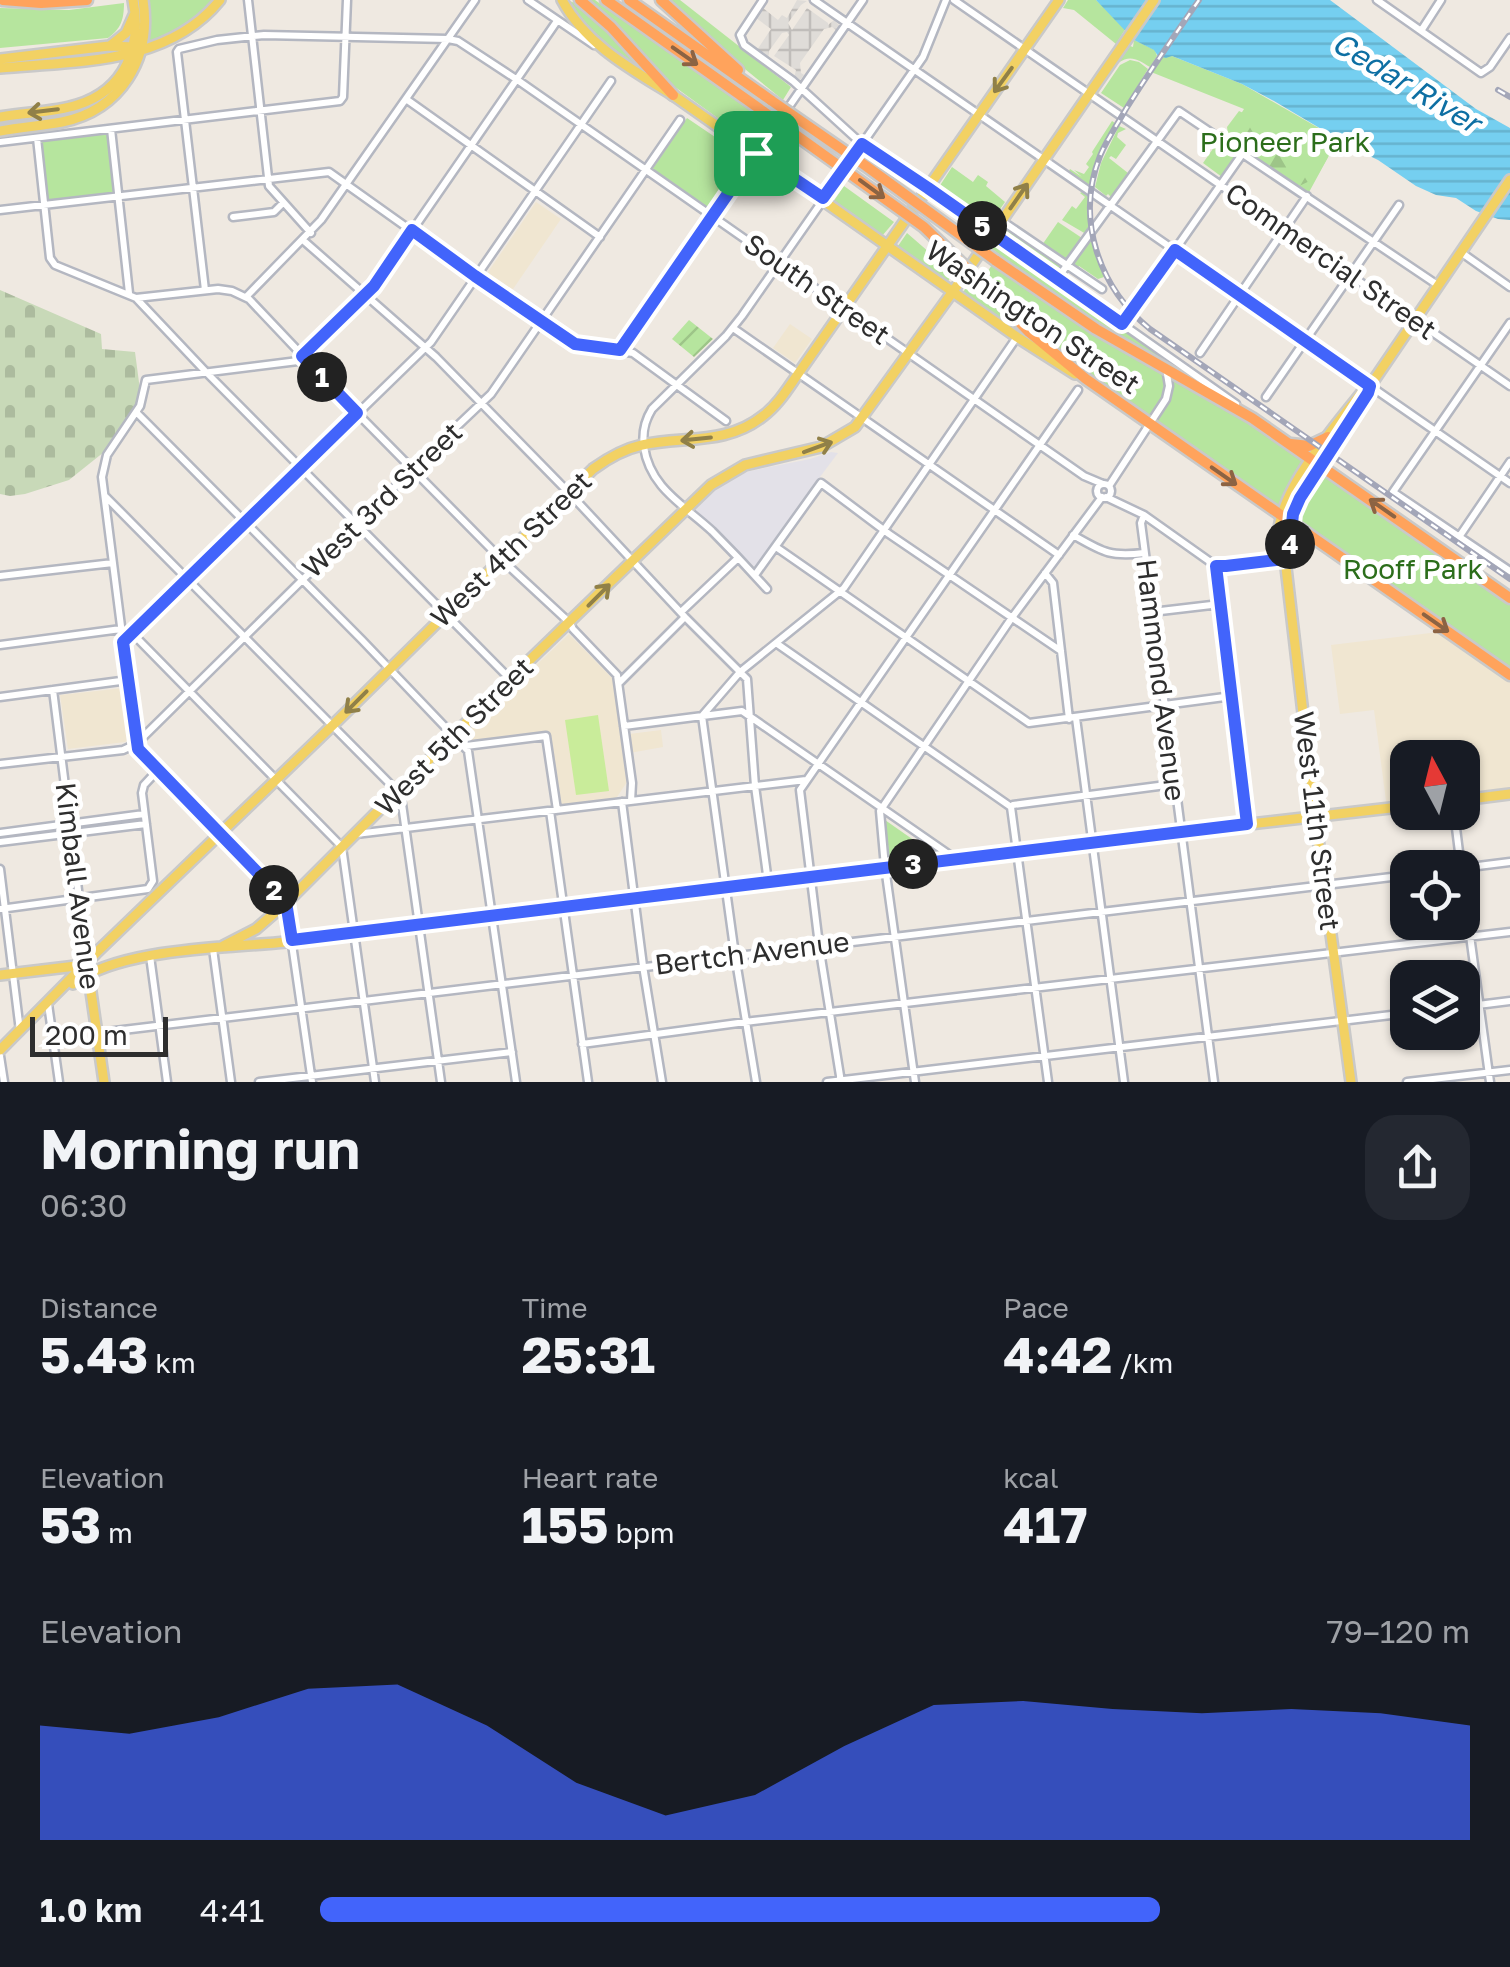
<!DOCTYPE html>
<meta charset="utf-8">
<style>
body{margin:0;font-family:"Golos Text",sans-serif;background:#242831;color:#f1f3f6;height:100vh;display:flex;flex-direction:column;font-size:38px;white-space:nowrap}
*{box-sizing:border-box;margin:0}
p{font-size:32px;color:#9ea1a6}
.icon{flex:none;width:55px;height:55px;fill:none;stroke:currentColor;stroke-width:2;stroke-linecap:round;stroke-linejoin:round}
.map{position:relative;height:1082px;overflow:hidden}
.panel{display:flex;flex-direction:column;background:#171b24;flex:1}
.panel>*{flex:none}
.needle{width:65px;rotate:353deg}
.buttons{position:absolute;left:1390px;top:740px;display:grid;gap:20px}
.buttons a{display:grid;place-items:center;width:90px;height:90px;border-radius:20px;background:#171b24;box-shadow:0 2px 8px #0004;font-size:50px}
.scale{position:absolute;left:30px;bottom:25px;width:138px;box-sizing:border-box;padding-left:10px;border:5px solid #2e2e2e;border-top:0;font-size:28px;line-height:35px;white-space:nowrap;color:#2e2e2e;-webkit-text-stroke:8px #fff;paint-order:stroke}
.pin{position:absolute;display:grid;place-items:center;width:85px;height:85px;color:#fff;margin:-42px;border-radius:20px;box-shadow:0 5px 15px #0006}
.km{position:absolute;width:50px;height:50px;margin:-25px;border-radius:50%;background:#222;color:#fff;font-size:28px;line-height:50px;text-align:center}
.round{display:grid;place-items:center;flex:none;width:105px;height:105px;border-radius:30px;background:#242831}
.head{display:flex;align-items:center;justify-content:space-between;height:170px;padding:0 40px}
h1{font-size:55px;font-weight:700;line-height:75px}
.figures{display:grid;grid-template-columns:repeat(3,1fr);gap:15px;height:170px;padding:10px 40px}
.figures div{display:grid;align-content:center}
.figures b{font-size:50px;font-weight:700}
.figures small{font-size:28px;font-weight:400}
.figures p{font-size:28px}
.chart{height:280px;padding:20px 40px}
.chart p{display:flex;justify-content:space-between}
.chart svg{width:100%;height:180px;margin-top:10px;fill:#4264fb;opacity:.7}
ul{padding:0 40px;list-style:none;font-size:32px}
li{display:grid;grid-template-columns:160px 120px 1fr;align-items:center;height:75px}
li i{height:25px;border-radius:12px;background:#4264fb}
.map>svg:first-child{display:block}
</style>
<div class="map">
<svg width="1510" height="1082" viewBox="0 0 1510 1082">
<defs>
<pattern id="forest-firs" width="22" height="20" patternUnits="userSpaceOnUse" patternTransform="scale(2.5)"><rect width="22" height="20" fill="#b6e59e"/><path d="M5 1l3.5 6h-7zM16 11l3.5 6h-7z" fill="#9dc588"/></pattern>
<pattern id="cemetery-stones" width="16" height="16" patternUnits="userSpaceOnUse" patternTransform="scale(2.5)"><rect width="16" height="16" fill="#c8d9b8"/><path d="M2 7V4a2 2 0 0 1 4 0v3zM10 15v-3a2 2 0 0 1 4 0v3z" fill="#acbb9e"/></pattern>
<pattern id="garden-furrows" width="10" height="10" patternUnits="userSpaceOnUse" patternTransform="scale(2.5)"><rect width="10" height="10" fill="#b6e59e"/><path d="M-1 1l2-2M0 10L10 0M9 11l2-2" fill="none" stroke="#9dc588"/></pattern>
<pattern id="plaza-grid" width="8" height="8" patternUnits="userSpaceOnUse" patternTransform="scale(2.5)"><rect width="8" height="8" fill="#dfdcd8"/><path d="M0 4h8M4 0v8" fill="none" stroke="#c0bdba"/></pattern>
<pattern id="water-rules" width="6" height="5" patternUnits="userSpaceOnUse" patternTransform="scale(2.5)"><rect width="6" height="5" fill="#75cff0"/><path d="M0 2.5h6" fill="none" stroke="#66b2ce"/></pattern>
</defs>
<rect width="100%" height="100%" fill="#efe9e1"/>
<path fill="#e3e1e8" d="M831,452L838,453L796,509L757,569L691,508L726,481L750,471L810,459Z"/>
<path fill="#f0e6d1" d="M536,202L561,219L511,292L486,275Z
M790,324L812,339L795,363L773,348Z
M1447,631L1510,675V794L1463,800L1462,758H1408L1407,806L1387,808L1374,710L1340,714L1331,645Z
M569,634L613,679L621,735L661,730L663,747L624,754L627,782L615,800L560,807L548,732L470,742L463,735Z
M124,688L131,738L125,742L68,749L60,695Z"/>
<path fill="#b6e59e" d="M147,0H214C195,19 176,35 150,43L147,39Z
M564,0C589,1 636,60 654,79L590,33Z
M583,0H595L768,123L755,141L752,143L664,79Z
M665,0H680L791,87L783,100L687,22Z
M1068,0H1096L1126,28L1116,44L1074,10L1063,8Z
M124,3C124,19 121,29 108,38L0,48V8L69,10Z
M1134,40L1155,50L1157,56L1150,67C1138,60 1131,54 1118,63L1130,46L1133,47Z
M1172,56L1242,84L1338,139L1308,194L1225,139L1244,109L1151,72L1162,57Z
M1130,60L1139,62L1148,69L1124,108L1101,93L1120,65Z
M687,118L746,158L710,212L651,171Z
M1112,121L1115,123L1094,166L1091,186L1069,171L1070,169L1082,177L1074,170L1084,174L1089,167L1086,164L1093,154L1092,152Z
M1119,126L1126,129L1118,133L1117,137L1126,145L1116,159L1111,156L1109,158L1128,173L1111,197L1108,194L1106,196L1095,187L1101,163Z
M107,133L109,136L114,194L48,200L41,145L42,141Z
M1219,140L1237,152V156L1222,177L1203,163Z
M952,167L973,182L978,175L988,182L986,186L1005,202L991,222L939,187Z
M844,186L894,222L882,236L834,203L833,202Z
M1082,192L1090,198L1088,222L1090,227L1086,234L1062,220L1072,206L1076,209L1085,197L1080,193Z
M1058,222L1082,238L1066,262L1042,245Z
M1008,227L1060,264L1063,267L1059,271L1004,233Z
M907,233L945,266L952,263L957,268L948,281L898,246Z
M1090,238L1104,277L1098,279L1079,266L1077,269L1072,264Z
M998,242L1176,366L1175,367C1111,332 1051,293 992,249Z
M995,260L1075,316L1203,389L1510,598V675L1086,379L981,282Z
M970,281L1029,340L962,294Z
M885,820L935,855L890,861Z"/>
<path fill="url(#forest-firs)" d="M1239,111L1263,122L1284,124L1288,133L1328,157L1316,178L1297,187C1273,171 1252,152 1228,134L1227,127Z"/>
<path fill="url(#cemetery-stones)" d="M0,290L101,334L102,349L135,352L140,390L139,400L104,452L69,480L25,494L10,496L0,494Z"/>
<path fill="url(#garden-furrows)" d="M689,320L713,339L694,357L672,339Z"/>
<path fill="#c9ec9a" d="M598,715L609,791L576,795L565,720Z"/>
<path fill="url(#plaza-grid)" d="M797,0L807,1L801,5L788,23L792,30L807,8L828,23V25L834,20L839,25L836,30L832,27L824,29L800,63L801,73L804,75L800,80L794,78L796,70L774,56L789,35L787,32L782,33L769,51L768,58L757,50L771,29L756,18L763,8L778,20L782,15L787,18Z"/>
<path fill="url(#water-rules)" d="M1096,0H1330L1476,109L1510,128V220L1498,219L1476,211L1456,198L1436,195L1416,186L1378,160L1355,149L1274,101L1242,84L1172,56L1166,58L1158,56L1154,50L1134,40Z"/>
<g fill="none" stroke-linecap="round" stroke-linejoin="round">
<defs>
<path id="minor" d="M248,0L269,186L311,233
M528,0L594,45
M763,0L740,35L744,45L793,81L862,144L929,188L1236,404
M814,0L1510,483
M954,0L1510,386
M1377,0L1481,73L1490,67L1510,38
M1421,31L1441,0
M406,99L600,237
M111,129L129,293
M37,138L50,258L55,265L136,298L205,371L510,679
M0,142L340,101L343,97L347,0
M0,210L329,172L475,276L575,344L633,353L726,421
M233,217L274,212L283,203
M1002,221L1102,289
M304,241L436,357L573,497L685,617L747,679L755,786L768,882
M1462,253L1510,287
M1057,279L1179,111L1439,286
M205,290L177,52L179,49L217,40L264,35L448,39L458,41L516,79L1084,476L1103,484
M246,297L321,220L475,0
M136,298L218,289L232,291L249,299L357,413L501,559L570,623L573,629L617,675L632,783L631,801
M1510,323L1393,492L1510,571
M1123,324L1243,153
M733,328L1059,555
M620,350L863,0
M1200,353L1307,196
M301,356L374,286L557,21
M306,360L146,380L140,406L107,455L102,477L136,744L140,753L286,903L312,1082
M1266,397L1399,205
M137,413L362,640L468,751L516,1082
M1097 491a7 7 0 1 1 14 0a7 7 0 1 1-14 0Z
M1109,486L1166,399L1169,386L1166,368
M106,497L397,791L402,804L441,1082
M1106,497L1144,515L1216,566L1226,567L1285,559
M1144,515L1141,523L1214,1082
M1073,535C1103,552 1109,557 1144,553
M1459,537L1510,462
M776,547L1029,723L1232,696
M1216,566L1247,824
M1045,573L1053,583L1069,719
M755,575L821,483L889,534L1061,651
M0,576L113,563
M767,589C749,569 731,550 712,531C684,505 650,488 644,447C642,433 644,422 652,409L726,336L742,316L923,57L946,0
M681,612L738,558
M1152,612L1220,604
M133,634L342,847L375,1082
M123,642L431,342L611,81
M776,643L1011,807
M0,645L121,629
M619,683L685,617
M53,690L87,962
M0,697L128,680
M1076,718L1124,1082
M624,726L742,711L954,858
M466,746L546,736L557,810
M0,764L123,750L136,744L358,525L412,469L491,394L680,120
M622,802L643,966L662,1082
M1011,807L1048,1082
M1011,807L1013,805L1174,784
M550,811L588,1082
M1454,812L1461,868
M0,833L144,814
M356,834L806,780
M0,842L146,824
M1462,868L1510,862
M0,869L20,1031
M1462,877L1490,1082
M0,909L148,889L153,881L142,793L144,785L158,770
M213,949L231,1082
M150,956L167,1082
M48,1004L59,1082
M1462,1007L1510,1001
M98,1033L1408,875
M582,1044L753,1021L1510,932
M0,1056L4,1082
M259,1082L512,1052
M756,1082L735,955L702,716L740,672L844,588L1017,337
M827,1082L1408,1013
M841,1082L819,945L800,790L1078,390
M915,1082L885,867L880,811L1011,619L1102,497
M1407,1082L1510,1070"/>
<path id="major" d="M562,0C586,45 631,69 673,95L1017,337L1075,374
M111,45L126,33L134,15
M0,59L109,46L135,47
M0,68C76,61 168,65 220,0
M0,117C25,112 52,113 77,105C126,90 142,46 133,0
M0,131C20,127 41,126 62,122C121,110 152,58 143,0
M1285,559L1289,553L1293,514L1301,498L1368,393L1370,386L1510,180
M1462,800L1510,794
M223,946L256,929L286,903L510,679L711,485L745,465L821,447L855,427L954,290L1154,0
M88,971L104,1082
M0,975L76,966L86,963
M73,984C119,948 227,948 286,942L302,938L1085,843L1408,806
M0,1050L96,953L333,725L593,469C608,458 624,449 642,445C684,436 727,445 763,416C778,405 788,388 798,374L1059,0
M1351,1082L1315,816L1285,559C1255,514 1337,425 1363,391L1370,386"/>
<path id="highway" d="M3,0L41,3L87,0
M580,0L611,27L673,95
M606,0L764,112
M629,0L772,101
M661,0L738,70
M995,260L1096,329L1252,418L1510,598
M981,282L1029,332L1086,379L1510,675
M1291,444L1309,446L1328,437"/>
</defs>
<use href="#minor" stroke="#b4b7c1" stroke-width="11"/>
<use href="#major" stroke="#c9c9c9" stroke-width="14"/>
<use href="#highway" stroke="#c9c9c9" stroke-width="15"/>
<use href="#minor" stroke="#fff" stroke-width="6"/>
<use href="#major" stroke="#f2d163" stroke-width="9"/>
<use href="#highway" stroke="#ffa35c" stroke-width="10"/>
<defs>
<path id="rail" d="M1199,0C1174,36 1149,72 1126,109C1117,125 1107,139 1100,156C1075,219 1099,288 1150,329L1510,579
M1498,90L1510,97"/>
</defs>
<use href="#rail" stroke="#a3a6b8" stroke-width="6"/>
<use href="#rail" stroke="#fff" stroke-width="2.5" stroke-dasharray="8" stroke-linecap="butt"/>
<defs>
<path id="highway-bridge" d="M772,101L866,166L995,260
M764,112L924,227L981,282"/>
</defs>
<use href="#highway-bridge" stroke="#c9c9c9" stroke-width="15" stroke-linecap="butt"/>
<use href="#highway-bridge" stroke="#ffa35c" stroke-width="10"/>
</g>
<defs><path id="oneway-shaft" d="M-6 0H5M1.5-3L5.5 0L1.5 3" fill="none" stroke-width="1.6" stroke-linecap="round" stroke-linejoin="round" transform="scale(2.5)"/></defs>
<g stroke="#8c6343">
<use href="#oneway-shaft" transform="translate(685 56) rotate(35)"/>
<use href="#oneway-shaft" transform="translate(872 189) rotate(36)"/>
<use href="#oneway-shaft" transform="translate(1224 476) rotate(35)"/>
<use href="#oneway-shaft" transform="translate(1382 508) rotate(-145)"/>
<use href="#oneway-shaft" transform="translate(1436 623) rotate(35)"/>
</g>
<g stroke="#908048">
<use href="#oneway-shaft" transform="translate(1003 80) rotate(126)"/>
<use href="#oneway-shaft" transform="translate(43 111) rotate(173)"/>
<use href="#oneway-shaft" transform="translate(1019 196) rotate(-55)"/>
<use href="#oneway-shaft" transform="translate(696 439) rotate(174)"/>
<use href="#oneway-shaft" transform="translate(818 447) rotate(-20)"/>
<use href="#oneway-shaft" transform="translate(599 595) rotate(-45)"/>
<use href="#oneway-shaft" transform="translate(356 702) rotate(135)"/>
</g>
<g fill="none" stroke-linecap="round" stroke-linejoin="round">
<defs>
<path id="route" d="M862,144L928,188L1122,324L1175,250L1370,386L1368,393L1300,498L1293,514L1289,553L1285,559L1226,566H1216L1247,824L292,940L286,902L138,749L123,642L357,413L302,356L374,286L412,230L475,276L575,344L620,350L756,153L823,198Z"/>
</defs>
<use href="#route" stroke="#fff" stroke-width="20"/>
<use href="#route" stroke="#4264fb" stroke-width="12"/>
</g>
<g text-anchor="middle" stroke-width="10" stroke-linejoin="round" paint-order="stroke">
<g font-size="28" fill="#2c6e1b" stroke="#fff">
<text x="1285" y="152">Pioneer Park</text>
<text x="1413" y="579">Rooff Park</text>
</g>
<g font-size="28" fill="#2e2e2e" stroke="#fff">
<text transform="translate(1331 261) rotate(35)" y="10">Commercial Street</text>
<text transform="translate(817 289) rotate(35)" y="10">South Street</text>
<text transform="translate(1033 317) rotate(34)" y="10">Washington Street</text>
<text transform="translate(382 500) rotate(-44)" y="10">West 3rd Street</text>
<text transform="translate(511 549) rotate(-44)" y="10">West 4th Street</text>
<text transform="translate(1161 680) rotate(83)" y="10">Hammond Avenue</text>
<text transform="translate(454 736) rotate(-45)" y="10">West 5th Street</text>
<text transform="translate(1317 821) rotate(83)" y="10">West 11th Street</text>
<text transform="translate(78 886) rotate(83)" y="10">Kimball Avenue</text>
<text transform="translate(752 953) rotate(-7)" y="10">Bertch Avenue</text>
</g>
<g font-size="30" font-style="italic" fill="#0d6fa3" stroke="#fff">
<text transform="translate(1406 83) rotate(31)" y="10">Cedar River</text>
</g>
</g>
</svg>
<div class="buttons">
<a><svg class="needle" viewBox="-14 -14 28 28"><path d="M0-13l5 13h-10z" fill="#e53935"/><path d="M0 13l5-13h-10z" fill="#9ea1a6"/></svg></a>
<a><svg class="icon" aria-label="locate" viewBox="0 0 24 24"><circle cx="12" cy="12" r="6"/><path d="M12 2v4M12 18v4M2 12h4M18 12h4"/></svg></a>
<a><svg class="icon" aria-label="layers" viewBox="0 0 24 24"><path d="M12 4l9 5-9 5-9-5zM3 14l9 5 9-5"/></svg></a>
</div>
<div class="scale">200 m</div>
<div class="pin" style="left:756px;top:153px;background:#1e9e55"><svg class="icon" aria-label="arrive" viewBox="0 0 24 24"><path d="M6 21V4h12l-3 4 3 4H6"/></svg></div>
<b class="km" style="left:322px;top:377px">1</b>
<b class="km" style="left:274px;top:890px">2</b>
<b class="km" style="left:913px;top:864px">3</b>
<b class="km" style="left:1290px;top:544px">4</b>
<b class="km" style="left:982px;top:226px">5</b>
</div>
<section class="panel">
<div class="head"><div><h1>Morning run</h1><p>06:30</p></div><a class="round"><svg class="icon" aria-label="share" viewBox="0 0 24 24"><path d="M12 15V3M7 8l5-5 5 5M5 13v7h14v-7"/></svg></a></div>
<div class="figures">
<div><p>Distance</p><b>5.43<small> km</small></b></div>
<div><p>Time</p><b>25:31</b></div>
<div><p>Pace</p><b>4:42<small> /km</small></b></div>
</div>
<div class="figures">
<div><p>Elevation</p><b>53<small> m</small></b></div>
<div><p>Heart rate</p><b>155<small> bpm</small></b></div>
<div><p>kcal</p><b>417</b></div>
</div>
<div class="chart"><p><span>Elevation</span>79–120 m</p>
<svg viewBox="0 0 160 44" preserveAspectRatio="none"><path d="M0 44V16L10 18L20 14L30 7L40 6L50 16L60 30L70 38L80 33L90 21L100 11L110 10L120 12L130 13L140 12L150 13L160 16V44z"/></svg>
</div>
<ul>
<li><b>1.0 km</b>4:41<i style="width:73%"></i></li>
</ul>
</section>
